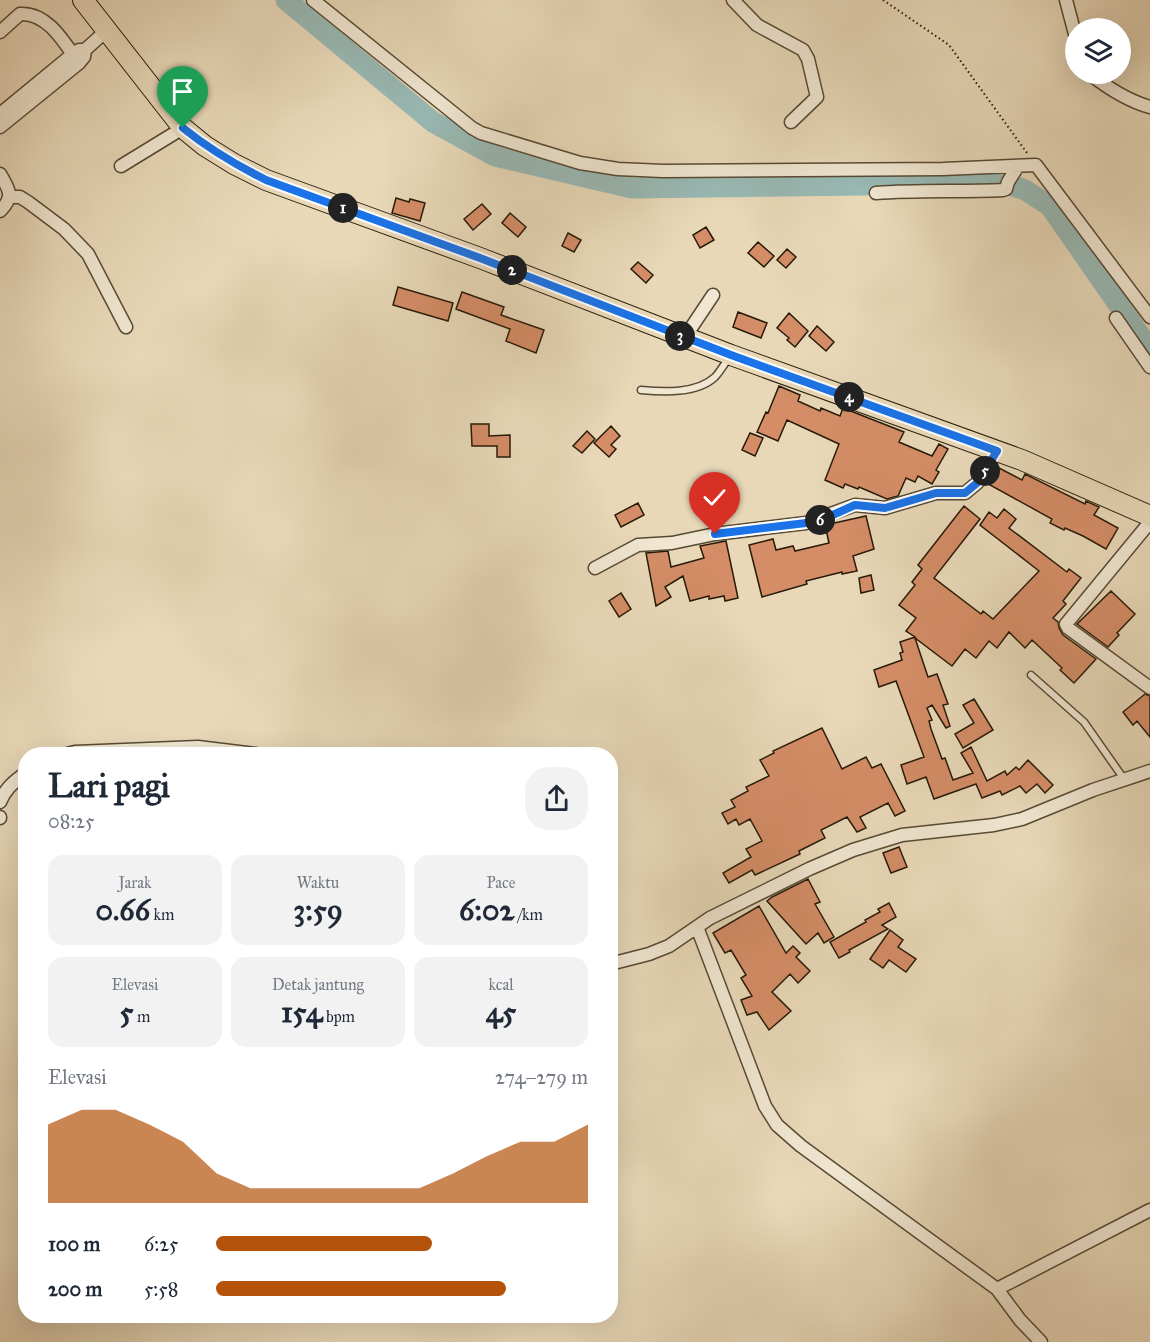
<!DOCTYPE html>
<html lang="id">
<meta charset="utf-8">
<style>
body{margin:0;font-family:"IM FELL Great Primer",serif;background:#f2f2f3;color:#1f2937;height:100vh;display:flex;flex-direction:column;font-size:22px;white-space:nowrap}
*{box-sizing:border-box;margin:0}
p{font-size:20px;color:#747a83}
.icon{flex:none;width:33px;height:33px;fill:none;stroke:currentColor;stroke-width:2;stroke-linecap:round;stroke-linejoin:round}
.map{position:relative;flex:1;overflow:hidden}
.sheet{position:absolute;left:18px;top:747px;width:600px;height:576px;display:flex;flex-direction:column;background:#fff;border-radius:24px;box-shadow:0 6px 24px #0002}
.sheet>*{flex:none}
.controls{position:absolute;left:1065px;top:18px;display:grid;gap:12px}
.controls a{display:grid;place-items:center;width:66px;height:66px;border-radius:50%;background:#fff;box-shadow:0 6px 24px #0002;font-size:30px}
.pin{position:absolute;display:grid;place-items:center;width:51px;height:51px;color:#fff;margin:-62px -26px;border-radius:50% 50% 50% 0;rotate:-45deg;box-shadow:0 0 6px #0007}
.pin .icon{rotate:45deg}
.km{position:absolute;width:30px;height:30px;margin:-15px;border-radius:50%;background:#222;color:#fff;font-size:16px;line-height:30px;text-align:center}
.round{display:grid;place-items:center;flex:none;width:63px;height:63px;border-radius:24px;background:#f2f2f3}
.overview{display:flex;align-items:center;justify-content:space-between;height:102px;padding:0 30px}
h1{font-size:33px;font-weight:700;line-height:45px}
.stats{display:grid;grid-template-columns:repeat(3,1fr);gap:9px;height:102px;padding:6px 30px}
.stats div{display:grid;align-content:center;border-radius:15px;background:#f2f2f3;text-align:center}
.stats b{font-size:30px;font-weight:700}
.stats small{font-size:16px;font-weight:400}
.stats p{font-size:16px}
.chart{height:168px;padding:12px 30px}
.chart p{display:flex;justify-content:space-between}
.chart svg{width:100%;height:108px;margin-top:6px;fill:#b45309;opacity:.7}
ul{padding:0 30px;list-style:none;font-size:20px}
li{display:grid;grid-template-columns:96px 72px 1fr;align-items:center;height:45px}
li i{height:15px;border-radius:8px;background:#b45309}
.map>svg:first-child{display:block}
</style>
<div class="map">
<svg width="1150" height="1342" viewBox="0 0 1150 1342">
<rect width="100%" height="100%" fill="#e8d8b8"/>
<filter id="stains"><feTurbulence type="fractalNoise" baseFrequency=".00333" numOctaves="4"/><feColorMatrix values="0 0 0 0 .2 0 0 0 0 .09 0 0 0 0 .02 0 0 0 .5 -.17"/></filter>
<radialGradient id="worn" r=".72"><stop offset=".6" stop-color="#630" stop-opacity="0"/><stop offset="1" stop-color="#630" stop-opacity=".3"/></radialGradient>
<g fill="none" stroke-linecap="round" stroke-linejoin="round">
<path stroke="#98b9b4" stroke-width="21" d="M286,0L433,122L495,156L632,188L863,185L996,180L1025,190L1050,206L1150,350"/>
</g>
<path fill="#d48d67" stroke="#271a08" stroke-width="1.5" d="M396,198L409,202L410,199L425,203L420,221L392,213Z
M482,204L491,214L473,230L464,219Z
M510,213L526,227L518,237L502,223Z
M706,227L714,240L700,248L693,235Z
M568,233L581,240L574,252L562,246Z
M758,242L774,256L764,267L748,253Z
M787,249L796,257L786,268L777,260Z
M638,262L653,275L646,283L631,269Z
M398,287L453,303L448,321L393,305Z
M462,292L504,307L501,315L544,330L536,353L506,341L510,329L456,309Z
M738,312L767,323L761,338L733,327Z
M789,313L808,331L795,347L787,340L789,338L777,328Z
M817,326L834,342L826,351L809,336Z
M779,386L800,395L798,401L820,411L821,408L840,416L843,408L904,432L899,442L932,456L939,444L948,449L936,470L939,472L932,484L918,476L915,482L906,478L898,496L887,499L859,487L858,489L845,484L843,488L825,480L839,444L787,420L778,441L757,432L766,412L768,413Z
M471,424H489V436L510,435V457H497V446H472Z
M611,426L620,436L611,445L616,449L609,457L594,443Z
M587,431L595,439L582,453L573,446Z
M750,433L763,438L755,456L742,450Z
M999,468L1022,480L1025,474L1085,504L1086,501L1099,507L1094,515L1118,528L1106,549L1083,536L1065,528L1064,530L1050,523L1052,519L990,485Z
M638,503L644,515L621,527L615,515Z
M964,506L980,519L934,578L981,614L983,611L993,619L1039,571L980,525L989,512L997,518L1004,509L1016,519L1009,528L1067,572L1069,569L1081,578L1063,601L1066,604L1053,618L1058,622L1059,628L1063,635L1096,659L1074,683L1060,670L1062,668L1032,640L1025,648L1009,632L997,648L989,641L976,658L965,649L952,666L915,638L928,677L937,674L948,704L943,705L950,726L946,728L932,705L927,708L932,720L929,721L931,729L942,759L945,758L953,780L973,773L961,753L971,747L987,781L1005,771L1007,775L1016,767L1019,770L1028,760L1053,785L1045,793L1037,784L1026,793L1020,786L1002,795L1000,791L982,798L976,784L934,799L926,777L907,784L901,765L924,757L896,681L879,687L874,670L902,660L900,653L903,652L900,642L915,637L906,631L916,618L899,605L915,585L912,582L922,569L918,565Z
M866,516L874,549L853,556L857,571L842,574V572L806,581L807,584L762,597L749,545L773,539L776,550L793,546L795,551L829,543L825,525Z
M726,541L738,598L725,601L724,596L709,599V596L690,601L683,576L665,587L671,597L656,606L646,553L668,551L671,567L704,558L700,546Z
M871,575L874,590L861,593L859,578Z
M1111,591L1135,614L1117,633L1119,635L1108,647L1077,624Z
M621,593L631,609L619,617L609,601Z
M1145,694L1150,696V737L1137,721L1133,725L1123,712Z
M974,699L993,730L963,748L955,734L974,723L963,705Z
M822,728L842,769L866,757L872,768L881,764L905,811L895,816L888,803L860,817L866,828L857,832L847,817L821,830L825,838L799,851L800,854L755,875L752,870L729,883L723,873L751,857L746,849L762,841L750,819L739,825L736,819L728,824L722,813L735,807L731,800L748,791L746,787L769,776L760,760L774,753L773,751Z
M899,847L907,867L891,873L883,853Z
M808,879L820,902L815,904L834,937L824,943L818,933L806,944L767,901L772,897Z
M889,903L896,917L882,925L888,929L849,950L850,952L839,958L830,942L866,922L865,920L880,912L878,909Z
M759,906L786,953L793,946L800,953L796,957L810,971L798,983L790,974L772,992L791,1011L769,1030L757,1012L747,1015L741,1000L752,996L741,978L746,975L731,950L725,953L713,933Z
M890,930L903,940L898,947L916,959L906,972L889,960L883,968L870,959Z"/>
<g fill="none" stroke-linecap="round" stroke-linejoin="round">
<defs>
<path id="lane" d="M641,390C663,392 697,394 715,377C720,372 724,364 729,358
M1031,675L1084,722L1124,779"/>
<path id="street" d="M313,0L472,128L481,133L580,163L618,169L663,171L943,169L1036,165L1150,317
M733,0L757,25L803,50L808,59L817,97L791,122
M1066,0L1076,38
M0,32L20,14C46,12 63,40 76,59
M1090,74C1108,88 1128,101 1150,107
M0,114L73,54L79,50H85L107,30
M0,127L79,63L84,57L85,50
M121,166L183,128
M0,174C9,190 15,196 0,211
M876,193C919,190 961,192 1003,190L1006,189L1008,182L1018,166
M10,197H20L28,202L64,229L88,254L126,327
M1116,318L1150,367
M685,337L713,295
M1150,522L1066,624L1068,628L1150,688
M595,568L638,545L672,543L715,534L806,523L855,505L885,508L936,493H965L977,483L997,451
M67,754L75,752L198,747L256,754
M0,802C5,789 14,781 26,773
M0,817V818
M697,927L765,1106L777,1125L801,1146L997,1289L1020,1320L1041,1342
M610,964L649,954L669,946L710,918L809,869L853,850L902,835L994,825L1022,819L1093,790L1150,771
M997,1289L1150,1210"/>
<path id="primary" d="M83,0L183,128L205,146L234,164L266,180L480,258L731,355L1022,460L1150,516"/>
</defs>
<use href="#lane" stroke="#574a34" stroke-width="9"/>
<use href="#street" stroke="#574a34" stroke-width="15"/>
<use href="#primary" stroke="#271a08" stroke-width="22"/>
<path stroke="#271a08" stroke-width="2" stroke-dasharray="1.5 3" stroke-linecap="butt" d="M883,0L949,45L1027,153"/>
<use href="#lane" stroke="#f0e6d1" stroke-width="6"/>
<use href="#street" stroke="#f0e6d1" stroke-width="12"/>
<use href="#primary" stroke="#e8d8b8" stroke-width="20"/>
</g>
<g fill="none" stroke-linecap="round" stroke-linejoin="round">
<defs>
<path id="route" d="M183,128C209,149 236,165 266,180L480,258L731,355L997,451L977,483L965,493H936L885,508L855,505L828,517L806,523L715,534"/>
</defs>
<use href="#route" stroke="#fff" stroke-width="12"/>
<use href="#route" stroke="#1a73e8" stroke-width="8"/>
</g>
<rect width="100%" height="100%" filter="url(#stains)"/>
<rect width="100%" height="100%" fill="url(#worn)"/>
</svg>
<div class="controls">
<a><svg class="icon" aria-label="layers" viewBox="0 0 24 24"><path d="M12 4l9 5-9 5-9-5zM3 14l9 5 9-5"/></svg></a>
</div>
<div class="pin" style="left:183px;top:128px;background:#1e9e55"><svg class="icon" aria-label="arrive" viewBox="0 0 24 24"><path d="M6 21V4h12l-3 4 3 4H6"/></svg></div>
<div class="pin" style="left:715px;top:534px;background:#d93025"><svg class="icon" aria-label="check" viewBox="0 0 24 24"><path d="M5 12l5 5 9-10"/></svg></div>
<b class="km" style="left:343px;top:208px">1</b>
<b class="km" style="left:512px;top:270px">2</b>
<b class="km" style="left:680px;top:336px">3</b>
<b class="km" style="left:849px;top:397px">4</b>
<b class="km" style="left:985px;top:471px">5</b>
<b class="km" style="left:820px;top:520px">6</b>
<section class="sheet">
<div class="overview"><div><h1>Lari pagi</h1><p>08:25</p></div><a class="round"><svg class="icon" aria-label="share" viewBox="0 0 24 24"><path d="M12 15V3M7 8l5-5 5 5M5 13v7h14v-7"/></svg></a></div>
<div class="stats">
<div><p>Jarak</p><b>0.66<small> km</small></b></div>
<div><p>Waktu</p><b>3:59</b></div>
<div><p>Pace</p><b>6:02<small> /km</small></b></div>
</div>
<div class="stats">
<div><p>Elevasi</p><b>5<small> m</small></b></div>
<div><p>Detak jantung</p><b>154<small> bpm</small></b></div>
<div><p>kcal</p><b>45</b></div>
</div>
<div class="chart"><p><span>Elevasi</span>274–279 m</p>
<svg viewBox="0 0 160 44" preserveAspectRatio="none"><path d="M0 44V12L10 6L20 6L30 12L40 19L50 32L60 38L70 38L80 38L90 38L100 38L110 38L120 32L130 25L140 19L150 19L160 12V44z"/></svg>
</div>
<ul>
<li><b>100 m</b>6:25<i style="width:58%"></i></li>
<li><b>200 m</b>5:58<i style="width:78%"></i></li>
</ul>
</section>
</div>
